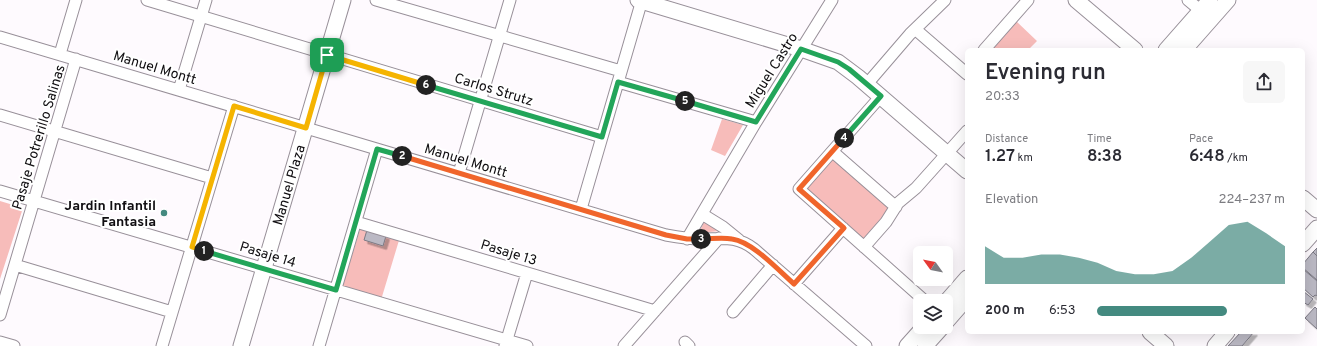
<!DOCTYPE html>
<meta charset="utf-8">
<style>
body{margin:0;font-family:Overpass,sans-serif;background:#f7f7f7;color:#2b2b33;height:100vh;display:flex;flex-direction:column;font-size:15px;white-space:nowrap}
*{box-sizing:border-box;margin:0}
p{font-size:13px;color:#7c7c81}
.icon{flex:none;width:22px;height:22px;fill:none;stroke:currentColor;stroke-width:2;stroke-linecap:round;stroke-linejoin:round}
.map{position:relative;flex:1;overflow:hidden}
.panel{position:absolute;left:965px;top:48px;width:340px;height:286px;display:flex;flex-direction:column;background:#fff;border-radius:6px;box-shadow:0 4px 16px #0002}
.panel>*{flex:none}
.needle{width:26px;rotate:303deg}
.tools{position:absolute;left:913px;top:246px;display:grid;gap:8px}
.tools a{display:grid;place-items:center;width:40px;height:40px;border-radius:6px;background:#fff;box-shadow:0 4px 16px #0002;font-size:20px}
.pin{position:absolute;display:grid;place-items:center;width:34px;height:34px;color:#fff;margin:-17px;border-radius:8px;box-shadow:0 2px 6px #0006}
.km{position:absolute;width:20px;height:20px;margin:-10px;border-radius:50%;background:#222;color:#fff;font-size:11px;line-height:20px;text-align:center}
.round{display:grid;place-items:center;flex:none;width:42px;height:42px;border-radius:6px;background:#f7f7f7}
.headline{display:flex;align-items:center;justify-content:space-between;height:68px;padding:0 20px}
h1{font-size:22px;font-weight:600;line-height:30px}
.figures{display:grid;grid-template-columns:repeat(3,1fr);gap:6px;height:68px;padding:4px 20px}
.figures div{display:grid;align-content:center}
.figures b{font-size:17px;font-weight:600}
.figures small{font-size:11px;font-weight:400}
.figures p{font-size:11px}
.chart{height:112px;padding:8px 20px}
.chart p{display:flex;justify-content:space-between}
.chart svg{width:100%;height:72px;margin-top:4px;fill:#448a80;opacity:.7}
ul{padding:0 20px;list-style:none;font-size:13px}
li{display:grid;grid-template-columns:64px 48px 1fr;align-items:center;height:30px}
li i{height:10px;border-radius:5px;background:#448a80}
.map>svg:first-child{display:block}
</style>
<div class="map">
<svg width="1317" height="346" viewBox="0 0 1317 346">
<defs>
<filter id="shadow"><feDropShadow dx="3.5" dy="3.5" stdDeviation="0" flood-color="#0004"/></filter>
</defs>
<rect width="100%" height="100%" fill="#fefafe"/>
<path fill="#f7bcba" d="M1016,21L1037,41L1028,50H989Z
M722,119L743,125L725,156L711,150Z
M833,156L893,209L865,241L805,188Z
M0,201L23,208L0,279Z
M704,222L720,231L699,233Z
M361,226L400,237L381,300L342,288Z"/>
<path fill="#bbb9c4" stroke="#7c7a84" filter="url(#shadow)" d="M367,230L386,236L383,246L364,240Z
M1317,248V256L1313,252Z
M1313,252L1317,256V280L1303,268V264Z
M1303,269L1317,281V296L1315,295L1313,297L1303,288Z
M1303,291L1313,299L1308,305L1303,302Z
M1315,307L1317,309V329L1305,318Z
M1241,332H1254L1242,346H1228Z"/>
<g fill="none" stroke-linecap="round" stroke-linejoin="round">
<defs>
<path id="street" d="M147,0L602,137
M376,0L621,71
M1188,0L1206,15
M915,29L967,74
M0,37L666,235C677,237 688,239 700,239C722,239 736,235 754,249L866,346
M984,50L1028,0
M60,54L76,0
M618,82L756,122
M867,84L910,34L945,0
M179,90L206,0
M881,96L799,189L925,301
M0,115L212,178
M833,152L896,207
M459,173L510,0
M0,191L527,346
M581,209L642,0
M702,214L723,227L739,240
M356,222L655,311
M687,239L756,122L832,0
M864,247L886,222L898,203L916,188L967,131
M15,265L172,312
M794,284L843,228
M733,312L773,265
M0,315L76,59
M0,342L14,346
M685,342L689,346
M162,346L234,106
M319,346L377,149
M505,346L527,273
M624,346L719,238"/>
<g id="secondary">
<path d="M638,0L801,49L838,62L858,77L967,171"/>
<path d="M1076,0L1135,50"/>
<path d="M1166,50L1210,0"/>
<path d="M1184,50L1228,0"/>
<path d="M1303,198L1317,210"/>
<path d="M1303,244L1317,228"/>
<path d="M946,302L967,278"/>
<path d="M946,322L967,298"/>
<path d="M1150,332L1166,346"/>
<path id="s1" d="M241,346L343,0"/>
<path d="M907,346L924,327"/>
<path d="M925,346L942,327"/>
<path d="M1215,346L1227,332"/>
</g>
</defs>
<use href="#street" stroke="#989099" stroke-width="13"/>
<use href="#secondary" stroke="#989099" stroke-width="17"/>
<use href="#street" stroke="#fff" stroke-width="11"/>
<use href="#secondary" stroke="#fff" stroke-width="15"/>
</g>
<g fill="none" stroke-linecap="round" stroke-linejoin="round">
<defs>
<path id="split-1" d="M204,251L192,247L234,106L306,128L327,55"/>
<path id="split-2" d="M204,251L336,290L377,149L402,156"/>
<path id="split-3" d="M402,156L666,235L687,239H701"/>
<path id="split-4" d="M701,239C711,239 722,237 732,239C753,242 778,270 794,284L844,228L799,189L844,138"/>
<path id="split-5" d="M685,101L756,122L801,49L838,62L849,69L881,96L844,138"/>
<path id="split-6" d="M426,85L602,137L618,82L685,101"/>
<path id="split-7" d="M327,55L426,85"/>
</defs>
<use href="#split-1" stroke="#fff" stroke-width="8"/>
<use href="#split-2" stroke="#fff" stroke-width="8"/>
<use href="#split-3" stroke="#fff" stroke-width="8"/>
<use href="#split-4" stroke="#fff" stroke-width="8"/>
<use href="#split-5" stroke="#fff" stroke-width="8"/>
<use href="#split-6" stroke="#fff" stroke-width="8"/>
<use href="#split-7" stroke="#fff" stroke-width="8"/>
<use href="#split-1" stroke="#f5b400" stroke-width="5"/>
<use href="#split-2" stroke="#22a559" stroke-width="5"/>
<use href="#split-3" stroke="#f0652b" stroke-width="5"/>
<use href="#split-4" stroke="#f0652b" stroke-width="5"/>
<use href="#split-5" stroke="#22a559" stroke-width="5"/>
<use href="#split-6" stroke="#22a559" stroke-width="5"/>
<use href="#split-7" stroke="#f5b400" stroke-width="5"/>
</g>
<circle fill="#448a80" stroke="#fff" stroke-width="1.5" cx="164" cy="213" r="4"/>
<g text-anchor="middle" stroke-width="4" stroke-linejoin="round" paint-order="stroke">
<g font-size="14" fill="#100e11" stroke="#fff">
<text transform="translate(155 67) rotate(17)" y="5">Manuel Montt</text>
<text transform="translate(771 70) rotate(-58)" y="5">Miguel Castro</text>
<text transform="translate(494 89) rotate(17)" y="5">Carlos Strutz</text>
<text transform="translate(38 137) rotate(-73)" y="5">Pasaje Potrerillo Salinas</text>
<text transform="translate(466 160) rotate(17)" y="5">Manuel Montt</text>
<text dy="5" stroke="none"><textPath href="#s1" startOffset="168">Manuel Plaza</textPath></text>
<text transform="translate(509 252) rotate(17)" y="5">Pasaje 13</text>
<text transform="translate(268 254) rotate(17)" y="5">Pasaje 14</text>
</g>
<g font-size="14" font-weight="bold" fill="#100e11" stroke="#fff" text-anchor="end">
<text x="156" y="210">Jardin Infantil<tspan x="156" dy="16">Fantasia</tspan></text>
</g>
</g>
</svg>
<div class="tools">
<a><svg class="needle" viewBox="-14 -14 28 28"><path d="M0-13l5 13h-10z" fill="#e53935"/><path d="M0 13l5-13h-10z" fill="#7c7c81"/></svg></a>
<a><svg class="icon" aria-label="layers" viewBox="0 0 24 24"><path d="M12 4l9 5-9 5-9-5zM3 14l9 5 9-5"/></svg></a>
</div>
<div class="pin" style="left:327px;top:55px;background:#1e9e55"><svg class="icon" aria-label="arrive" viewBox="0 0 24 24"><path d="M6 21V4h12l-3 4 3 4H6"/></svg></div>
<b class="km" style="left:204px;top:251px">1</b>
<b class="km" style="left:402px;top:156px">2</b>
<b class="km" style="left:701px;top:239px">3</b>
<b class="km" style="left:844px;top:138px">4</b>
<b class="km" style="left:685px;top:101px">5</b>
<b class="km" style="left:426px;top:85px">6</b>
<section class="panel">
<div class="headline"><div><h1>Evening run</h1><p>20:33</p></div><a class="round"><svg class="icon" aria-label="share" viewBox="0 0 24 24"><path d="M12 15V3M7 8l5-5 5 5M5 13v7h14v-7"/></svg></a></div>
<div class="figures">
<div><p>Distance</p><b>1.27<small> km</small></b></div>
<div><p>Time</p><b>8:38</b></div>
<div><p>Pace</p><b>6:48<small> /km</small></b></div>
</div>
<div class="chart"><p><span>Elevation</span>224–237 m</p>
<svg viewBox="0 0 160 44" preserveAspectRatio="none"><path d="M0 44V21L10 28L20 28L30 26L40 26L50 28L60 31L70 36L80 38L90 38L100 36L110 28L120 18L130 8L140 6L150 13L160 21V44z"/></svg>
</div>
<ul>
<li><b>200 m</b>6:53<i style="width:69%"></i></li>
</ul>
</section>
</div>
